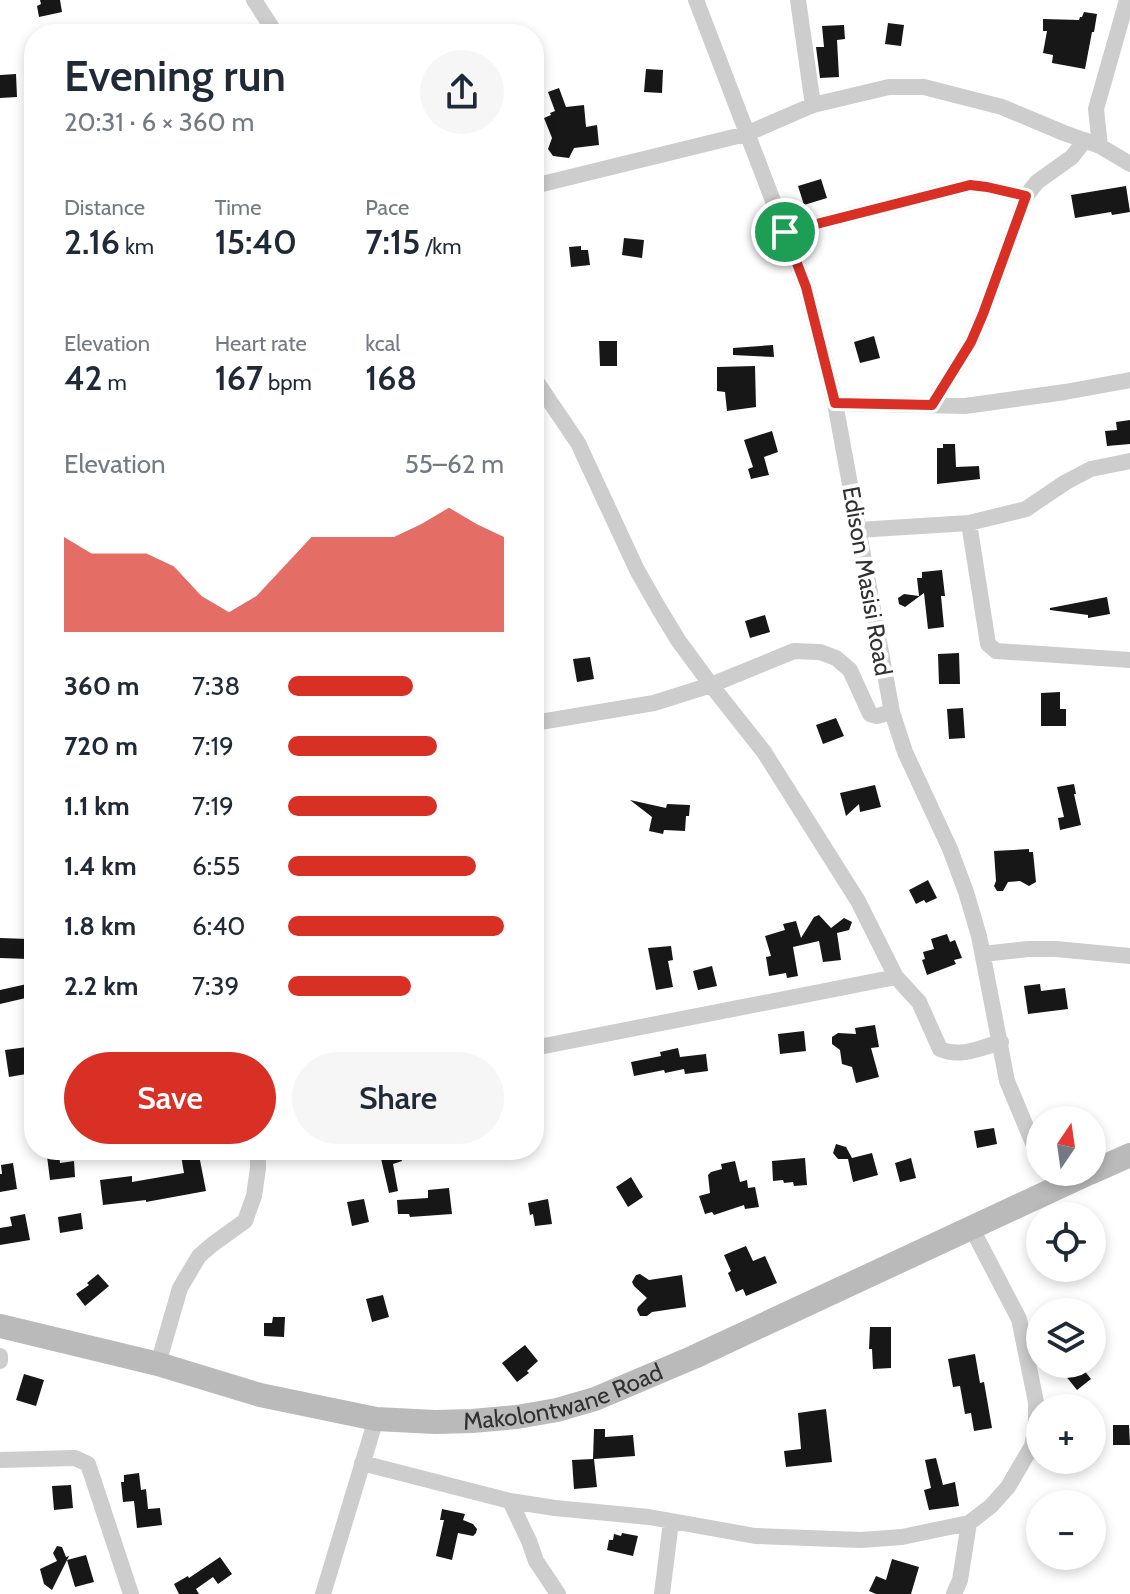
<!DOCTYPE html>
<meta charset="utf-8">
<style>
body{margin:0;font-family:Cabin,sans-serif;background:#f6f6f7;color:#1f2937;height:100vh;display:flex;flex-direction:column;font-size:30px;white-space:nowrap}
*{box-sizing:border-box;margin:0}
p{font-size:26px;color:#747a83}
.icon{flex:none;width:44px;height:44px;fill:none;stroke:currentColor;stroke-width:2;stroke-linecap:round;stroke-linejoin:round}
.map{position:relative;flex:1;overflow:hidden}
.side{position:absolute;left:24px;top:24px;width:520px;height:1136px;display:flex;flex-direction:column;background:#fff;border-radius:32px;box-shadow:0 4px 12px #0003}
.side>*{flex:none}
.needle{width:52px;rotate:13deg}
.fabs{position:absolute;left:1026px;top:1106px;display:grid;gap:16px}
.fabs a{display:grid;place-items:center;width:80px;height:80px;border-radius:50%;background:#fff;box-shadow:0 4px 12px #0003;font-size:40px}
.pin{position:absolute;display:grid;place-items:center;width:68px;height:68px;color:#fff;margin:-34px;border:4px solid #fff;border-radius:50%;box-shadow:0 2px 8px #0007}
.round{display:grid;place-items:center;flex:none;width:84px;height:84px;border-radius:42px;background:#f6f6f7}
.summary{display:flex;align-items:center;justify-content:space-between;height:136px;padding:0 40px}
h1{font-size:44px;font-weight:600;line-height:60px}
.figures{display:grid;grid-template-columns:repeat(3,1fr);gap:12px;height:136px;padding:8px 40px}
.figures div{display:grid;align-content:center}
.figures b{font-size:34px;font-weight:600}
.figures small{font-size:22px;font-weight:400}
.figures p{font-size:22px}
.chart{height:224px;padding:16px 40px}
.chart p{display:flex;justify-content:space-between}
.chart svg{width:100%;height:144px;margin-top:8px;fill:#d93025;opacity:.7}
.button{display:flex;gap:16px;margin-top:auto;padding:16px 40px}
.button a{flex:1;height:92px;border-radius:48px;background:#d93025;color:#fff;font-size:32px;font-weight:600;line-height:92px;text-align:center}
.button a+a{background:#f6f6f7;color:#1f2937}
ul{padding:0 40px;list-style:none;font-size:26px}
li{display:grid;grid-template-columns:128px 96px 1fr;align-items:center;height:60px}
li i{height:20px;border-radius:10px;background:#d93025}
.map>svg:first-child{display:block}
</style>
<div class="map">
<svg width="1130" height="1594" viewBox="0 0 1130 1594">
<rect width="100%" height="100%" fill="#fff"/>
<path fill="#171717" d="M40,0H60L62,12L39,17L37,6L41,4Z
M1084,12L1097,14L1094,32H1092L1085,69L1052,63L1053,55L1043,53L1047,31H1043V19L1079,20L1080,17H1082Z
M888,23L904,25L901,46L885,44Z
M844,25L845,39L837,40L839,77L820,78L816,47H824L822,26Z
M646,69L663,70L662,93L644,92Z
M16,74L17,97L0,98V75Z
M559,88L566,107L584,105L586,127L597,125L599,145L574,148L569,158L553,156L548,149L552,138L544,118L551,115L550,113L555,111L548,92Z
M821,179L827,198L804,205L798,186Z
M1126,186L1130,212L1112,215L1111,212L1075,218L1071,195Z
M624,238L644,240L642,258L622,255Z
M581,246V250H588L590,265L571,267L569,247Z
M874,336L880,358L860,363L854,342Z
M599,341H617V366H600Z
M773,345L774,357L733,355V348Z
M755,366L756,407L727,411L725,392L717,391V367Z
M1130,420V444L1107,446L1105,431L1117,430L1116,422Z
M772,431L778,452L764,457L769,475L751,479L748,469L753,467L744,440Z
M943,444H955L956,467L979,466L980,479L937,484V448H943Z
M942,570L945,596H941L944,627L928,629L924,593L905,607L899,604L898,598L904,594L919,596L917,578H922V572Z
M1107,597L1110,614L1088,618V615L1050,610V608Z
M765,615L770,632L750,638L745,621Z
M959,653L960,684H939L938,654Z
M590,657L594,679L577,682L573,659Z
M1060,692V709H1066V726H1041V693Z
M963,708L965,738L949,739L947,709Z
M836,718L844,736L823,744L816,725Z
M1074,784L1076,794H1074L1081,825L1060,830L1058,818L1064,817L1057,787Z
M875,785L881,807L860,812L859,804L846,816L840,793Z
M630,800L666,808L667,804L690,805L689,816H686L685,831L664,830L663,834L649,831L652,817Z
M1029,849V852H1033L1036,882L1029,886L1020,881L1008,882L1003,891H997L994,886L996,881L994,851Z
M928,880L937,898L926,903L924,900L916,904L909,890Z
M819,915L831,928L844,918L852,922L849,930L837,933L841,960L823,962L819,941L793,947L798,976L787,978L786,973L769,976L766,957L771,956L765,936L785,930L783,924L796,921L801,938L814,917Z
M947,934L950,942L955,940L962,958L954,960L956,964L927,975L922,960L925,959L923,952L934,949L931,939Z
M0,938L29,939V959L0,958Z
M671,946L673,960L668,961L673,987L656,990L648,948Z
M712,966L717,986L698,990L693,971Z
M27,984L30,997L0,1004V990Z
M1040,984L1041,991L1065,988L1068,1009L1028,1014L1024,986Z
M875,1025L879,1047L871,1048L879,1077L856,1083L852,1067L842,1064L840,1050L832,1044V1037L838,1033L856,1034L855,1028Z
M804,1031L806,1051L780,1054L778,1034Z
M27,1047L32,1073L9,1077L5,1050Z
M678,1048L680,1057L706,1054L708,1071L685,1074L684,1069L665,1073L664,1070L634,1076L631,1062L661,1056L660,1052Z
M994,1128L997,1144L977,1148L974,1131Z
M836,1144L846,1147L852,1158L872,1153L878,1175L853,1182L848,1159H838L833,1153Z
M180,1150H198L206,1191L146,1202V1200L103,1205L100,1180L132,1176V1182L184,1173Z
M379,1150H399L402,1161L393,1164L398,1191L389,1193Z
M59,1155L60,1163L74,1161L75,1177L50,1180L47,1156Z
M805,1158L807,1185L794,1186L793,1182L784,1183L783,1180L773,1181L772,1161Z
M911,1158L916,1178L900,1182L895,1163Z
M735,1161L740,1182L747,1180L748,1188L755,1187L759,1207L745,1209L744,1205L714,1215L712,1212L705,1214L699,1196L710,1193L708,1175L711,1172L722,1169L721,1164Z
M13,1163L17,1189L0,1192V1174H2L1,1165Z
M631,1177L643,1197L628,1207L616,1187Z
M449,1188L452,1214L410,1217L409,1214H398L397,1200L428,1198V1190Z
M364,1199L369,1222L352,1226L347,1202Z
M548,1199L552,1224L535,1226L533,1214L530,1215L528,1203Z
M81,1213L83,1229L60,1233L58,1217Z
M25,1214L30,1240L0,1245V1228L12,1226L10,1217Z
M746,1246L753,1261L765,1256L777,1283L746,1296L743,1289L736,1292L728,1273L731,1271L724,1255Z
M98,1274L109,1286L85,1306L76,1294L89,1285L87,1283Z
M640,1274L649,1280L682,1275L686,1307L652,1312L647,1316H640L637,1310L638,1307L647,1298L634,1286L632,1282L636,1275Z
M383,1295L389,1317L372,1322L366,1299Z
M273,1317H285L284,1337L264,1336V1323H272Z
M870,1327H891V1368L873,1369L872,1349H869Z
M525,1345L538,1361L527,1371L529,1373L517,1382L502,1363Z
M975,1354L980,1383L984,1382L992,1428L974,1431L971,1413L965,1414L960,1386L953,1387L948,1359Z
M1079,1364L1091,1379L1077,1390L1065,1375Z
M24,1374L44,1380L36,1406L16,1400Z
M826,1409L832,1462L786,1467L784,1451L801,1449L798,1413Z
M1113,1425H1129L1130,1445H1113Z
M594,1429H605V1437L633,1435L635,1456L594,1459L597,1487L574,1489L572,1460L593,1459Z
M936,1458L943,1485L955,1482L959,1506L929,1510L924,1490L931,1488L925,1460Z
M139,1473L141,1490L146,1489L148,1509L160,1508L162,1525L137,1528L134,1501L123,1502L121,1482H124V1475Z
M71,1485L73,1508L54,1510L52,1486Z
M442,1509L465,1514L463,1520L473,1524L477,1529L476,1533L473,1536L458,1533L452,1560L436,1556L444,1520H440Z
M622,1533L638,1536L633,1556L607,1550L609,1540H613L614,1534L621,1536Z
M57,1546L62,1547L66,1557L69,1556L52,1590L44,1584L40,1569L57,1561L53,1553Z
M86,1555L94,1582L75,1587L67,1560Z
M220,1557L232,1574L218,1584L213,1577L196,1589L199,1594H179L174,1584L188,1576L189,1578Z
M892,1559L919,1567L911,1594H876L869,1591L876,1576L886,1580Z"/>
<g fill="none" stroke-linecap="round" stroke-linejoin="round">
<path stroke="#cdcdcd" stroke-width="16" d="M254,0L276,34
M696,0L806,287L835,403L892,712L905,752L950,849L966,892L979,936L1007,1081L1040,1160
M798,0L813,105
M1100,146L1096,109L1127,0
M534,186L746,134L813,105L889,87H924L1002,107L1064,133L1100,146L1130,164
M785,232L970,185L987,187L1026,196
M534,378L578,443L637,570L658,607L678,640L711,685L764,752L858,901L896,977L919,1002L940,1049C960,1058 980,1048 1001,1042
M835,403L965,406L1065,392L1130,380
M932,405L971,342L983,314L1026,196L1037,182L1072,157L1085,140
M969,523L988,644L996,651L1130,660
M858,530L969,523L1026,509L1066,482L1091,469L1130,461
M534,723L654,703L711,685L794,651L820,652L836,658L850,670L870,714L877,716L892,712
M983,954L1028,949H1056L1130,956
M534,1048L896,977
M0,1356V1361
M158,1364L180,1288L199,1256L213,1244L245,1221L254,1196L258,1168V1150
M0,1460L75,1458L88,1464L131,1594
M362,1463L510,1501L555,1508L649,1517L755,1536L861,1540L902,1537L969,1523L991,1506L1008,1487L1032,1446L1036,1426V1402L1019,1319L971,1227
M510,1501L529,1541L536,1561L558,1594
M323,1594L376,1419
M662,1594L671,1522
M954,1594L960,1580L969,1523"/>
<g stroke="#bababa" stroke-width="24">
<path d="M1092,1172L1130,1155"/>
<path id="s1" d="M0,1326L158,1364L260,1395L376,1419L435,1422L472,1421L517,1417L557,1410L595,1399L694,1357L1091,1172"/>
</g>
</g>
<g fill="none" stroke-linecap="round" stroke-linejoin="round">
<defs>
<path id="route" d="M970,185L987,187L1026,196L983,314L971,342L932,405L835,403L806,287L785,232Z"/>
</defs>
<use href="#route" stroke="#fff" stroke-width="16"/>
<use href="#route" stroke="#d93025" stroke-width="10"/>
</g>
<g text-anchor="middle" stroke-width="8" stroke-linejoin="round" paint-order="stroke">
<g font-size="24" fill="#303030" stroke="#fff">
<text transform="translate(867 581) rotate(80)" y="8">Edison Masisi Road</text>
<text dy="8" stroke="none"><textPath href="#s1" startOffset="578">Makolontwane Road</textPath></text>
</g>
</g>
</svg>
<div class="fabs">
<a><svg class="needle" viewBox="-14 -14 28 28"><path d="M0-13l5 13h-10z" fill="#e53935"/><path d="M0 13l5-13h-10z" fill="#747a83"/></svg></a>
<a><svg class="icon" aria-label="locate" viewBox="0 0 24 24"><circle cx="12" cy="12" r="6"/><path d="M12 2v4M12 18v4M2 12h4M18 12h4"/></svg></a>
<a><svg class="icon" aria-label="layers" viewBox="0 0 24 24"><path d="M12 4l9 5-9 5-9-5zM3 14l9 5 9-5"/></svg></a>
<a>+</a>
<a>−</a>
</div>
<div class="pin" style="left:785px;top:232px;background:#1e9e55"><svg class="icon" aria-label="arrive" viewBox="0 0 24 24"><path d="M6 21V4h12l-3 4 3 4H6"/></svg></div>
<section class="side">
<div class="summary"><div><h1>Evening run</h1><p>20:31 · 6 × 360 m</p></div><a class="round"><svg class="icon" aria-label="share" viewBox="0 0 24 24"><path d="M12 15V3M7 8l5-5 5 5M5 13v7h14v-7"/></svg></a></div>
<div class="figures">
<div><p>Distance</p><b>2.16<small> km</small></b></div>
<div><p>Time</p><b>15:40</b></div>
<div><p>Pace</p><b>7:15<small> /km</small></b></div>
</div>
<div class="figures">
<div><p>Elevation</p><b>42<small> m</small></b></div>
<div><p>Heart rate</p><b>167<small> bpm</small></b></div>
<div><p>kcal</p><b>168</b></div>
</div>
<div class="chart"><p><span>Elevation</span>55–62 m</p>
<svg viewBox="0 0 160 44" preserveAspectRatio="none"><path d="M0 44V15L10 20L20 20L30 20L40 24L50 33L60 38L70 33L80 24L90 15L100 15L110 15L120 15L130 11L140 6L150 11L160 15V44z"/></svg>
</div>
<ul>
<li><b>360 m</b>7:38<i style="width:58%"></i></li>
<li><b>720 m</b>7:19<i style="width:69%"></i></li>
<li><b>1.1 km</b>7:19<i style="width:69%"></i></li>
<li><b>1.4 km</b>6:55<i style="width:87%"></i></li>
<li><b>1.8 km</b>6:40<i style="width:100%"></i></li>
<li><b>2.2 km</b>7:39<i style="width:57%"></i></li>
</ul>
<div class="button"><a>Save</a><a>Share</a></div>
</section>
</div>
